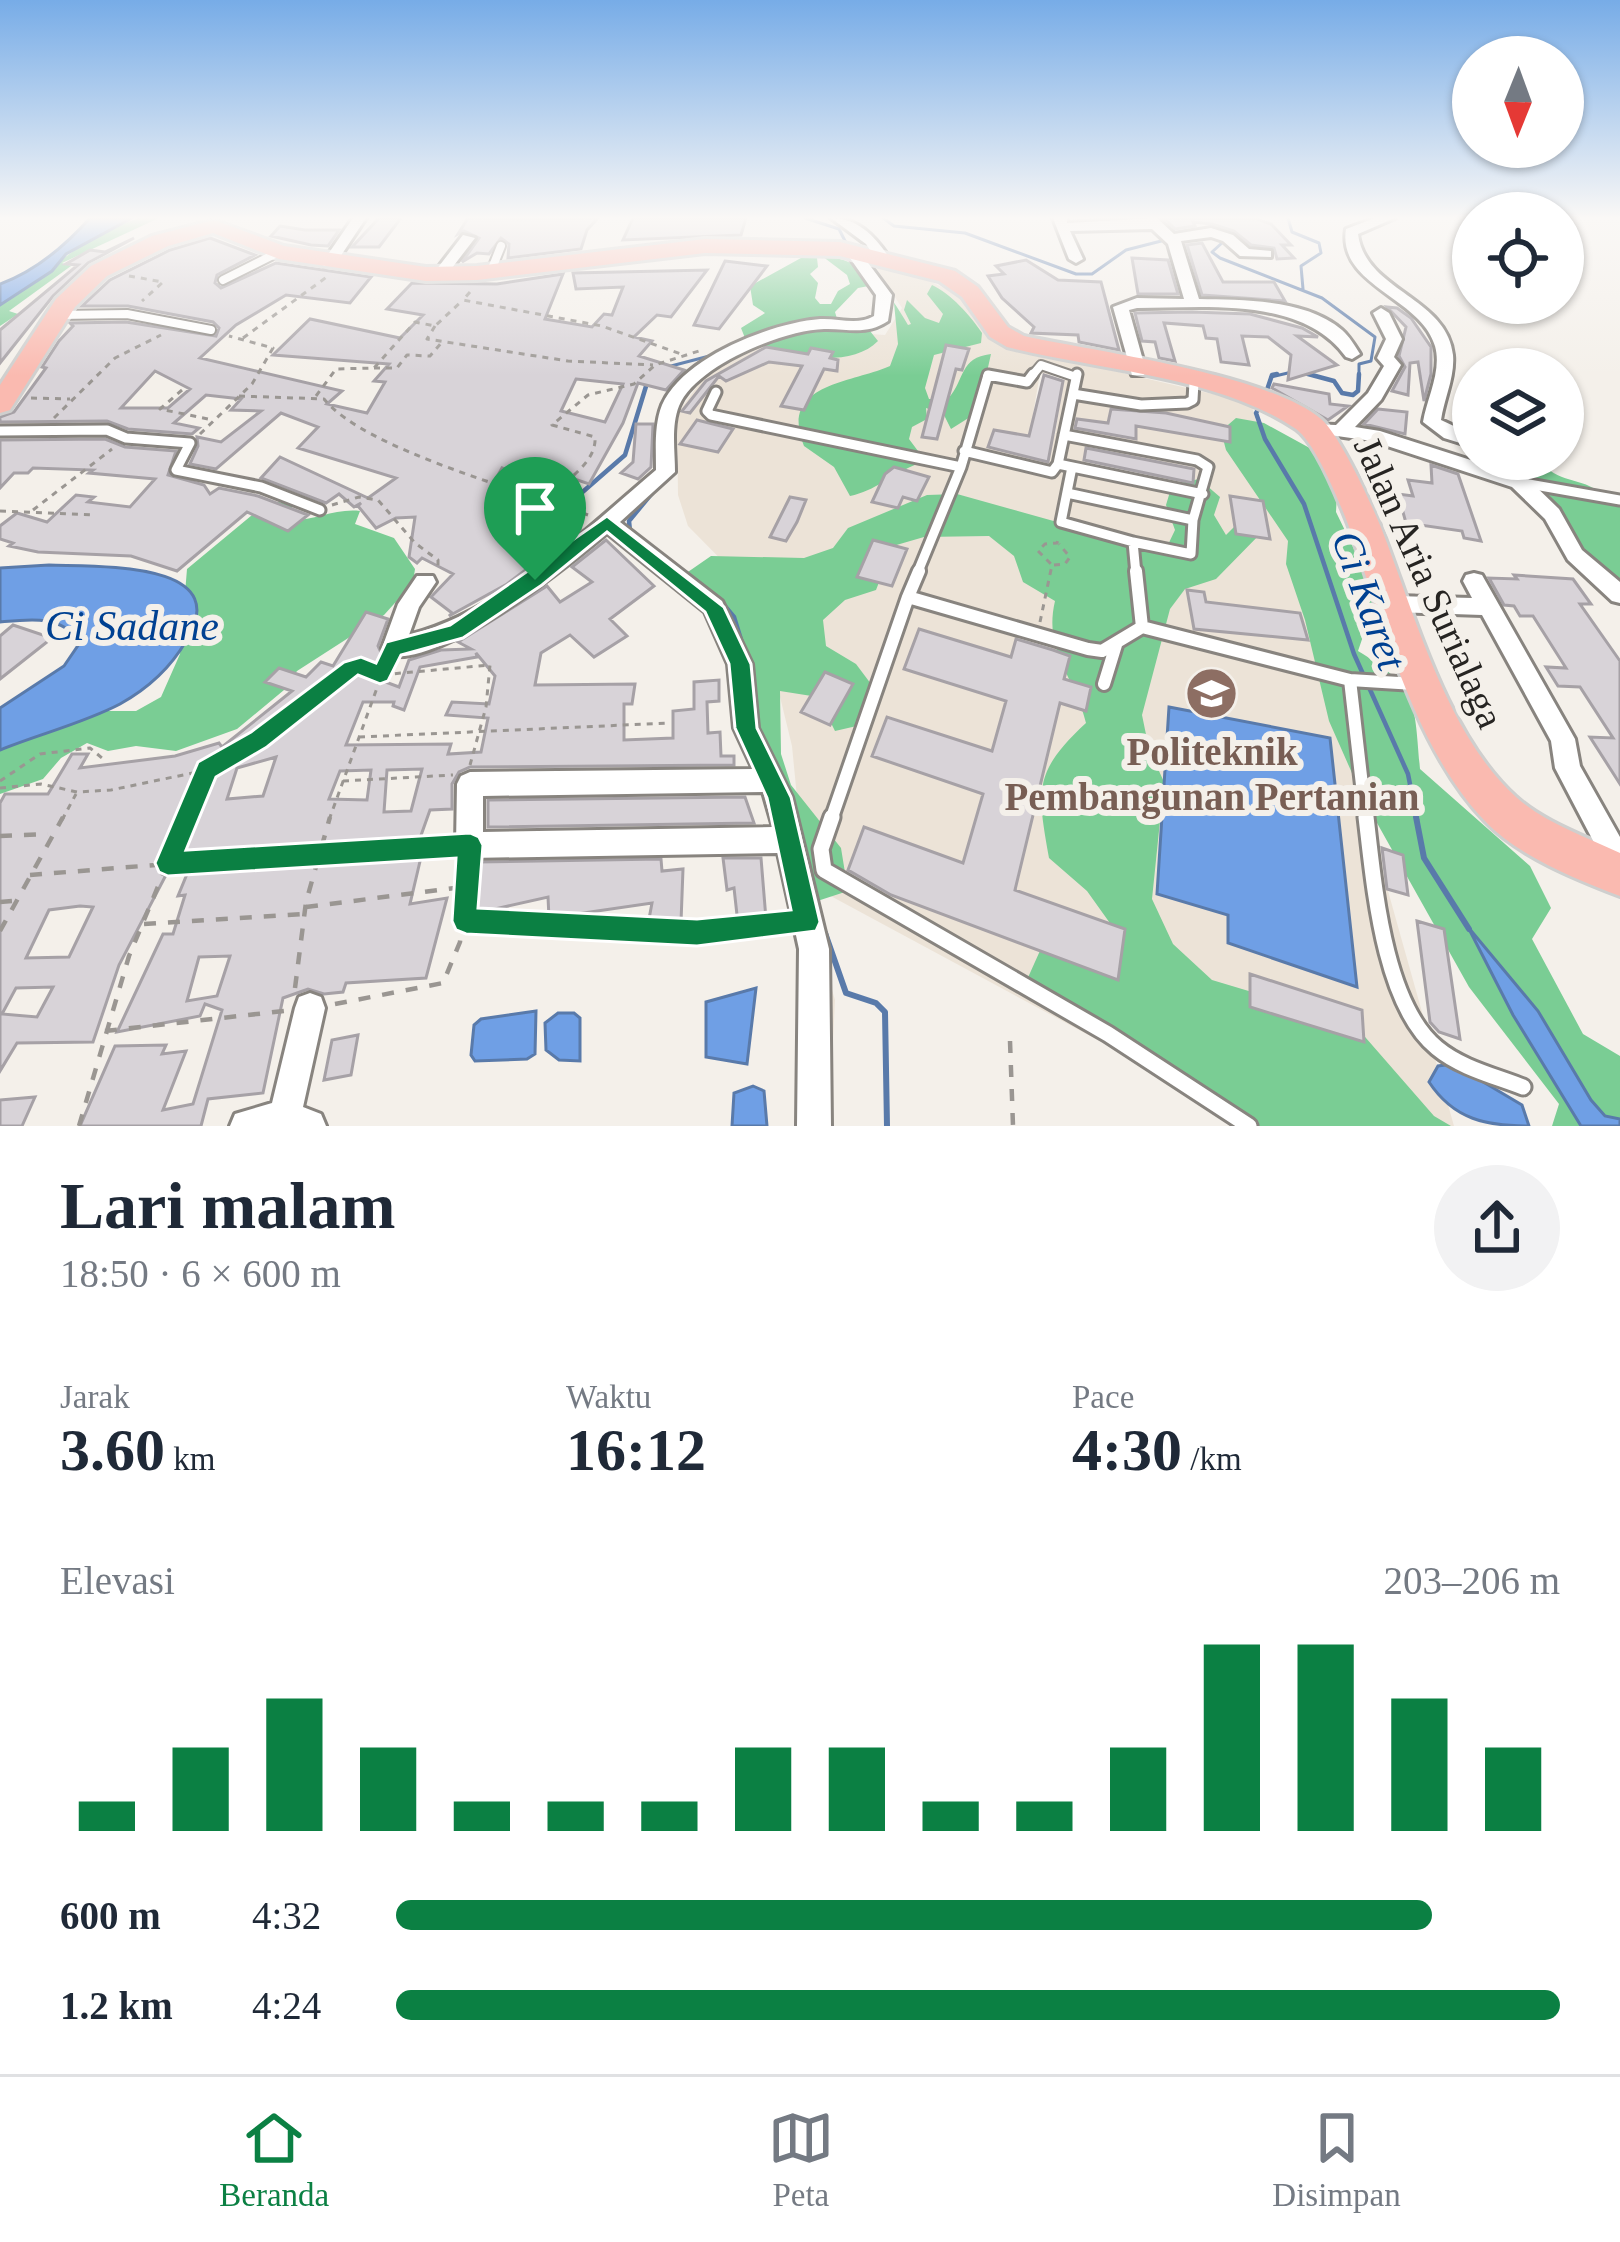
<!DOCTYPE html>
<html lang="id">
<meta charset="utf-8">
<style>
body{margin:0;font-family:Georgia,serif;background:#f2f2f3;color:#1f2937;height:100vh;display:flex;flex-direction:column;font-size:45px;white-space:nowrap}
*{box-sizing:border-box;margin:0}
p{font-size:39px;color:#747a83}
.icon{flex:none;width:66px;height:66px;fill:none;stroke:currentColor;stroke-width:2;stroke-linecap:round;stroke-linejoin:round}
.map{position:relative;height:1126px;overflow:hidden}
.drawer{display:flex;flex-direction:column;background:#fff;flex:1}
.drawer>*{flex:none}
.needle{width:78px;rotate:181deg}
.fabs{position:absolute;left:1452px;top:36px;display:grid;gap:24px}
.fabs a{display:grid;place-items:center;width:132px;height:132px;border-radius:50%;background:#fff;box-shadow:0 3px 9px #0004;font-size:60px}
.pin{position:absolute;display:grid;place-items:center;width:102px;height:102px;color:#fff;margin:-123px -51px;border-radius:50% 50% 50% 0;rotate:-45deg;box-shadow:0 0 12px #0007}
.pin .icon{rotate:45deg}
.round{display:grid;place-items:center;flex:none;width:126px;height:126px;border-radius:63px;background:#f2f2f3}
.overview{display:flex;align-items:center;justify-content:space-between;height:204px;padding:0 60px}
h1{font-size:66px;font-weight:700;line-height:90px}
.figures{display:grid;grid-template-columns:repeat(3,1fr);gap:18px;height:204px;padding:12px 60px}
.figures div{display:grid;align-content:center}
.figures b{font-size:60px;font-weight:700}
.figures small{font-size:33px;font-weight:400}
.figures p{font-size:33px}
.chart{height:336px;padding:24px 60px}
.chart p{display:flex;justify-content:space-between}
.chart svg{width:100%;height:216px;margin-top:12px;stroke:#0b8043;stroke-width:6}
ul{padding:0 60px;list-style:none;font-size:39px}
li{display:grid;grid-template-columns:192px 144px 1fr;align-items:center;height:90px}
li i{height:30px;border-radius:15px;background:#0b8043}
.tab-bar{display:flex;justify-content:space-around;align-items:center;height:168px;border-top:3px solid #e0e1e3;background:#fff;font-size:33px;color:#747a83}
.tab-bar a{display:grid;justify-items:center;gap:6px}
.tab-bar .on{color:#0b8043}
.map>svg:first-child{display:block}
</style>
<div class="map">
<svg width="1620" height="1126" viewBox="0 0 1620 1126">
<rect width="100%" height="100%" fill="#f4f0ea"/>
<path fill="#ece3d7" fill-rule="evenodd" d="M871,260L904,269L959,295L996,339L1028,351L1251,403L1454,1126H1237L1144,1065L814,887L820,950L835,1000L829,1126L792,746L755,594L688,526L678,495L677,414L707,373L773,337L827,331L885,335L902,308ZM811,349L832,353L804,410L782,406ZM1040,373L1064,377L1055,435L1030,432ZM1088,446L1194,469L1193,488L1083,465ZM919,629L1011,657L1018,632L1054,642L1053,651L1064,679L1091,687L1060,703L1015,890L1125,929L1118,980L846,877L865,827L963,863L983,794L872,755L888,717L992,751L1006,701L904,669ZM1229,915L1356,987L1229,943Z"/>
<path fill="#7acd94" d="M139,218H159L62,263L71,266L9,311L18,314L0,326V305L98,233Z
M810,253L817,258L818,267L810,274L818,283L815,298L820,304H831L838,291L850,284L847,275L822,256C865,258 889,292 908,325L911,324L904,310L907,300L925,318L939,323L943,314L927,294L932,285C950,293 971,316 982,333L981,343L934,355L925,388L929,399H948C966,378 959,358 991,354L978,412L951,429L944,415L926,408L927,419L912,427L909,439L918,451L917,464C892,474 875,491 850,496L834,467L804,446C778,383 853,383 890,366L898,344L894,303L874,285L858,288L835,312L838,322L870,331L878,341C849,371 778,356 745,338L741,328L765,313L753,305L750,286Z
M1236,418L1264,423L1317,452L1337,492L1336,512L1369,580L1373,607L1358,651C1419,688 1414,702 1420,769L1530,866L1551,908L1532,939L1583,1034L1620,1056V1126H1552L1559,1104L1469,987L1363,798L1329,721L1305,620L1286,564L1288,541L1226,450L1221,431Z
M1512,459H1552L1554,465L1547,468C1563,484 1595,479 1603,499L1620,502V586L1583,553L1533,488L1541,484Z
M1199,479L1220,497L1214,515L1226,535L1245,516L1265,529L1216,579L1185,589L1170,609L1142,715L1149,749L1164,782L1152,899L1173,944L1212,980L1352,1022L1434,1116L1451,1126H1252L1026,982L1043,944L1117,933L1087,891L1049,858C1037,790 1033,772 1086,723C1075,676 1043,652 1055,601L1023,582L1014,556L989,536L924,537L893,546L876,590L845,600L823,620L826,646L856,664L877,692L874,722L835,731L818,697L780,691L781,754L791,785L841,848L848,891L802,906L755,747L729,622L685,574L711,556L804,558L833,548L848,528L927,495L957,494L1075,527L1134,549L1165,551L1175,530L1166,505L1172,485Z
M279,502L293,506L285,520C311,523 333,508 360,511L355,524L394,538L415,569L413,583L384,615L297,671L284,690L237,729L176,751L136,746L108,751L87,743L61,758L43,779L0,794V744L88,711H136L161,697L180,654L187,569L258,510Z"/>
<path fill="#6f9fe5" stroke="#597aaa" stroke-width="3" d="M90,218H132L66,254L52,271L0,305V284C36,271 65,246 90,218Z
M49,565C96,567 237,560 186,641C171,667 147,689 120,704C84,723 39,734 0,750V708L64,666L81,641C59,615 32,619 0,622V568Z
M1169,707L1330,738L1357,987L1228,943V915L1157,894Z
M1468,927L1538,1011L1591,1100L1605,1116L1620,1119V1126H1581L1513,1015Z
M756,988L747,1064L706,1057V1002Z
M536,1011L535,1054L527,1059L475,1061L471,1055L474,1025L481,1019Z
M558,1013H574L580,1018V1061L559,1060L546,1050L545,1023Z
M1453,1064L1522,1105L1529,1126C1487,1126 1454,1120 1429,1082L1438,1066Z
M753,1086L764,1091L767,1126H732L734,1093Z"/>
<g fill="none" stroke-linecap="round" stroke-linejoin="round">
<path stroke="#597aaa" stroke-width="3" d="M805,218L839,229L847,245
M883,218L894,226L965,233L1076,274H1092L1126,250L1169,239
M1288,218L1292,232L1319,243L1321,253L1301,266L1303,289
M1220,236L1223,242L1212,252L1220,258L1322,298L1375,337L1371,361L1359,364V377
M671,366L717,354
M1303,373L1320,377
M1271,377L1292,372"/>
<path stroke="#597aaa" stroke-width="4.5" d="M1308,374L1334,381L1342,393L1353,395L1358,391L1359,374
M1265,396L1272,375L1277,374
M1260,406L1256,413L1265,439L1304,504L1354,654L1408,774L1417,820
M568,498L578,496L625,455L647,383
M630,531L629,521L653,492
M724,605L734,617L742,643"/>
<path stroke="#597aaa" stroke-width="6" d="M1416,817L1424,858L1469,929
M825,933L846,993L876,1003L885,1012L887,1126"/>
</g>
<path fill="#d8d3d8" stroke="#a6a1a6" stroke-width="3" fill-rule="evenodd" d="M379,218H401L379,247H352Z
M468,218L519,219L598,218L587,230L581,249L508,258L509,244L501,238L489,254L477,253L462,262L479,238L464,231L458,234Z
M633,218H746L741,235L623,240Z
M1164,218L1257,219L1271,224L1291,245H1282L1294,258L1277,259L1274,248L1251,245L1234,231L1212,224L1193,222L1195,226L1175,229Z
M280,226L305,230H339L328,246L311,245L271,236Z
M134,238L88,263L53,296L0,363V330L78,265L66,264L90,250L105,252Z
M210,238L255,255L217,275L215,283L221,288L276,263L371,277L350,303L286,295L236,325L200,358L342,391L327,404L367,413L385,382L374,381L389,364L273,355L310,319L400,338L423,315L387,309L412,283L497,284L563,274L545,319L592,327L604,314L612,315L623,287L576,289L573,273L707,270L671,317L657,315L634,337L652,341L639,356L684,370L666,390L638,383L623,423L589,484L548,470L537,482L502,468L497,477L525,495L522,499L540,501L535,510L551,511L568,521L565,526L570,522L580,529L507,584L449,616L452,613L431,597L453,574L422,558L417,563L409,557L415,517L396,518L376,528L358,506L361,503L354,507L339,494L326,503L261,478L280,457L368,498L396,478L298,448L318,427L281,413L216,469L190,464L198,446L197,437L221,442L261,411L231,410L241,399L206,395L174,423L199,428L192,434L128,429L107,421L0,422V417L14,412L46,368L42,367L59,341L73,326L70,323L126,322L216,336L219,328L213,322L128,306H82L110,280L170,250ZM155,371L190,389L168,408H121ZM576,379L623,384L605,422L561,411Z
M1202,243L1223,282H1274L1285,301L1202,295L1187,245Z
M1132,258L1168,260L1178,294H1138Z
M1026,260L1058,280L1101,282L1119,350L1079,342L1078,335L1031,333L1034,327L1002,298L988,276L1004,274L996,266Z
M725,261L767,266L719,329L694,325Z
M1387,307L1397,308L1411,318L1431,347V374L1424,401L1418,362L1410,363L1408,395L1392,391L1405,367L1399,356L1406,327Z
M1192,312L1250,314L1302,328L1318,337L1297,336L1337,365L1288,380L1291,355L1268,337L1242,336L1249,365L1221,362L1217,339L1206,338L1203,326L1164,323L1175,361L1159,358L1155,342L1142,341L1135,313Z
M946,345L969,349L962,370L956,369L937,439L922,437Z
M766,347L808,354L811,348L833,352L830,358L838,360L837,371L824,369L804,410L781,406L802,366L769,362L726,381L719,376L690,413L682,411L706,381Z
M1044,375L1063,381L1048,462L988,447L994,430L1029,436Z
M1274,384L1329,394L1330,404L1348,406L1328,420L1272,388Z
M1111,409L1166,413L1230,427V442L1136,426V439L1075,428L1077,419L1108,423Z
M1378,409L1407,412L1405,434L1364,424Z
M697,420L733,429L718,452L680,444Z
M636,424H653L651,467L638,479L621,473L633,462Z
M105,439L125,447L176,451L168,475L204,485L210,494L219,488L258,496L308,515L288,531L247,512L177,571L131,556L38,552L9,546L13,543L0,539V526L17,513L47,522L76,495L94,497L88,502L130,507L155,479L89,473L93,470L33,468L28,473H14L0,488V440Z
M1086,448L1194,469L1193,483L1084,460Z
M1431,465L1458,474L1481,541L1464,538L1462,531L1406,523L1398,494L1413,496L1408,480L1432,483Z
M894,467L929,477L917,501L903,497L898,508L872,502L885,474Z
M1230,496L1263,501L1270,539L1236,534Z
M790,497L806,500L797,522L786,541L770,537Z
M606,540L654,586L610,619L627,636L594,657L570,635L541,653L535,685L635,684L632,704H624V740L673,738V711L694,709V682L719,680V701L707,702L708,733L720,732L721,756H734V765L470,767L459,772L452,784V809L430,810L413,858L421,857L410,904L447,898L426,978L346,983L343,992L324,994L308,989L283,998L263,1093L208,1099L201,1126H80L115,1046L166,1045L162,1054L186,1051L163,1110L193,1104L222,1010L205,1004L200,1016L117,1032L163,934H173L185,895L178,896L194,857L179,850L119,965L93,1042L17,1043L0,1071V803L5,794H48L72,754H88L80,768L175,756L219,743L222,747L292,691L265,682L279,668L306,677L321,662L333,666L366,612L388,619L378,646L384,659L372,677L399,687L409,660L441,650L471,649L458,642L547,586L560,602L592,582L572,567ZM476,653L495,676L489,704L452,702L446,715L488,718L481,752L448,754L451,744L346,745L363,702H394L393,706L404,710L420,667L477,657ZM276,757L263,796L227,799L237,768ZM422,769L411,811L384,812L387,770ZM371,770L367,800L329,799L340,771ZM80,906L93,907L69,957L26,958L49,910ZM230,956L217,996L187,1001L199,957ZM53,987L37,1017L2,1014L16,988Z
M873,540L907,549L892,586L857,577Z
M1514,575L1573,579L1591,604H1580L1620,661V784L1590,737L1613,738L1580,687L1558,686L1546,667L1566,668L1533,616H1520L1514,606L1504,605L1489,578L1517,579Z
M1187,590L1204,592L1206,602L1300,613L1308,640L1194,629Z
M13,625L52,638L0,679V636Z
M919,629L1011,657L1016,639L1053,650L1070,656L1064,679L1091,687L1086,711L1060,703L1015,890L1125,929L1118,980L891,895L848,870L864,827L963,863L983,794L872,756L887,717L992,751L1006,701L904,669Z
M825,672L853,684L830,725L801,712Z
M745,797L754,823L488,827V800Z
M1382,848L1403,855L1408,895L1387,889Z
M723,858H761L766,919L738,924L734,888L727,890Z
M661,859L662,871L683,869L681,922L649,919L652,903L549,918L548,897L473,914L476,862Z
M1417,921L1444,929L1460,1039L1439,1032L1430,1022Z
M1250,974L1362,1010L1364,1042L1250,1007Z
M358,1035L351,1075L324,1080L332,1040Z
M35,1097L22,1126H0V1100Z"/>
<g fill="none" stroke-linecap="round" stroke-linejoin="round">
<defs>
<path id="service-far3" d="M491,271L501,246
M223,280L279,252
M59,315L127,314L211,330
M987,377H1001
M1031,377L1041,365L1076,377"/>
<path id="service-far2" d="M1077,374L1058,464L1203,494
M716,392L707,411L711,415L961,467
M1073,394L1141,405L1187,403L1193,400L1194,382
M0,431L107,430L126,438L190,443L176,470L261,487L320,510
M1064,435L1197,460L1208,467L1193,520L1191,554L1133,542L1136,574
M964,451L1052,472L1058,464
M1072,467L1061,522L1133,542
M1523,483L1620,500
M1067,493L1193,520
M917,574L961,467L988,375L1027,382L1033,374"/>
<path id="service-far1" d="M1136,571L1142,627
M908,597L919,571
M1350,680L1415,684
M1104,684L1116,645
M831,820L908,597L1088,649L1102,651L1142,627L1350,680L1366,820"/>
<path id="service" d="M832,817L821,849L824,870L1108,1034L1249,1126
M1366,817C1374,883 1383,1004 1437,1048C1461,1068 1495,1076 1523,1087"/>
<path id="minor" d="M353,218H366L334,266H324L322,263Z
M831,218C857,218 874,235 888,256L886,259H876L866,244Z
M1053,218H1067V223L1157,218L1174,234L1211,228L1233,235L1249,249L1271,251V257L1240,256L1223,241L1211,237L1181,241L1199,299C1244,300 1306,299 1342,330C1349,336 1355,346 1360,354L1352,359L1346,357C1302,296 1205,308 1137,308L1129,310L1146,371L1144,375H1132L1113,307L1137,298L1184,299L1168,244L1152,229L1070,231L1083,259L1076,263L1069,259Z
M1375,218H1395L1358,234C1365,291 1447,297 1453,355C1455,377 1444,399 1441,420L1473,435V447L1444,438L1423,422C1427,398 1442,371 1435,346C1421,297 1337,286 1346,229Z
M463,235L475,238L445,277H435L433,274Z
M852,247L857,248L892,295L888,321C866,336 847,328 824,329C783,330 695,366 679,406C671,426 675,451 675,472L620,522L722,601L752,664L758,728L792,797L829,949L831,1126H797L799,949L778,853L470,858L460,854L456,845L457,784L461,776L470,772L753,769L734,728L728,664L705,612L607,533C565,568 441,669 385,655L382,648L398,604L417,576H433L436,582L419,607L409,635C504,610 583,532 656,470C656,449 654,425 662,405C683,357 771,323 820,319C839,318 857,326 874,316L876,295L845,251ZM763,792L773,827L483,832V796Z
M1381,308L1389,313L1402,339L1394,357L1401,365L1381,400L1355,427L1380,431L1502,470L1496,459H1514L1526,477L1559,509L1582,550L1620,582V603L1612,601L1568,560L1545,519L1512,487L1372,441L1309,432L1306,428L1309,424L1336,425L1368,393L1384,366L1377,358L1386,339L1373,313Z
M1474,573L1482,575L1575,739L1580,766L1620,837V877L1610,873L1555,768L1551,741L1482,615L1394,612L1386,610L1383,604L1386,598L1394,596L1472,598L1463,581L1466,575Z
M310,993L321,997L325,1008L303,1107L321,1114L326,1126H230L235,1114L272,1103L295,1008L299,997Z"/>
<path id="primary" d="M214,220L284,246L426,267L477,266L705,239L840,242L955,271L978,287L1008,327L1024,336C1098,352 1267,374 1321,419C1340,435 1372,505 1382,530C1415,615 1447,735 1516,797C1545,823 1585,836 1620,853V896C1576,879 1518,856 1485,821C1414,748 1382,619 1348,524C1339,501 1315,442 1296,429C1218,376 1098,370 1007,347L990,337L962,297L939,281L840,256L705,253L477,280L426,281L279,259L213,233L168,246L107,276L75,307L10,410L0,413V385L56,299L91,266L152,236Z"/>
</defs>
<use href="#service-far3" stroke="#88847f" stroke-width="12"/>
<use href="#service-far2" stroke="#88847f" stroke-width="15"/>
<use href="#service-far1" stroke="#88847f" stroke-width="18"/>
<use href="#service" stroke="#88847f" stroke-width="21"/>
<use href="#minor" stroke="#88847f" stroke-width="6"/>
<use href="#primary" stroke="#cfcfce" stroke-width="6"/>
<path stroke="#9a9692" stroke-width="3" stroke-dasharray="6 6" stroke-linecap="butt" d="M129,276L163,282L142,301
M470,292L463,300L602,326L681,354
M435,326L427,339L568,361L653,365
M243,338L328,276
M374,368H397L407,355L430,356L442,342
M182,390L160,409L213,420
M239,396L324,399C364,449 522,491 588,515
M316,396L336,369L374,368L415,322L435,326L463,300
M31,398L70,399
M54,418L115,358L161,335
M200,434L252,384L273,348L229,336
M546,498C564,482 597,463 595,437L552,425L588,395L634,384L655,365L702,350
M332,505L359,497L378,500L415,543L438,560V570
M33,510L112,449
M0,511L94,515
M1054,565L1065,564L1070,557L1059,544
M1040,622L1052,565L1038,551L1045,544L1057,543L1059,536
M359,737L669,723
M0,781L40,754L90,748L102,758
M343,781L453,775
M0,788L41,784L77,792L111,790L207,770L361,666L380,675L490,665L486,707L470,765
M62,820L76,794
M186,820L206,771
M329,820L385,666"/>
<path stroke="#9a9692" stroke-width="4.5" stroke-dasharray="12 12" stroke-linecap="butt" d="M0,836L48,834
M30,875L317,852L447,847
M0,902L13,901
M306,907L462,887
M467,921L696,932L787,924
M144,924L302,914
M0,931L63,817
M295,988L306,902L330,817
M335,1004L443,983L460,942L467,868
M105,1031L284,1011
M1010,1041L1013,1126
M79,1126L129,956L187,817"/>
<use href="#service-far3" stroke="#fff" stroke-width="8"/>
<use href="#service-far2" stroke="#fff" stroke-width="9"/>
<use href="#service-far1" stroke="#fff" stroke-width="12"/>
<use href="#service" stroke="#fff" stroke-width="15"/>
<use href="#minor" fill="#fff" fill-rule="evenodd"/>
<use href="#primary" fill="#fabab0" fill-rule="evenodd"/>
</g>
<linearGradient id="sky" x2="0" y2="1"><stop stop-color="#77ace7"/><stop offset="0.58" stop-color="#faf8f6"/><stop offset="1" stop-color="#faf8f6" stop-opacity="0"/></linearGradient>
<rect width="1620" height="376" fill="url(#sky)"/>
<path fill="#0b8043" stroke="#fff" stroke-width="3" fill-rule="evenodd" d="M607,516L724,607L751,664L757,728L791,797L820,922L816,931L697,946L466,934L456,930L452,921L456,858L168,876L159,872L155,863L198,762L251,732L344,662L361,657L376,663L386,642L450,625ZM607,532L705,612L729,664L735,728L767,798L791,910L697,919L478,908L483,845L479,837L470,833L186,850L216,777L267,747L358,675L380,684L388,681L401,655L463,638L542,585Z"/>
<defs>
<symbol id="university-disc" viewBox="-11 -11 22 22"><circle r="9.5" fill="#8d6e63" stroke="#f4f0ea"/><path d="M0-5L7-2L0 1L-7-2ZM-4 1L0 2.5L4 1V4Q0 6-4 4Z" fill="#fff"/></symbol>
</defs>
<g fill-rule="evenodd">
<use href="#university-disc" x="1182" y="664" width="59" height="59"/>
</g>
<g text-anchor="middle" stroke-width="12" stroke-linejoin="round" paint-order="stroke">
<g font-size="39" fill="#262422" stroke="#f4f0ea">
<text transform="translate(1430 582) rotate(66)" y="14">Jalan Aria Surialaga</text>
</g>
<g font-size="39" font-weight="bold" fill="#785e54" stroke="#f4f0ea">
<text x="1212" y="765">Politeknik<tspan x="1212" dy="45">Pembangunan Pertanian</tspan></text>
</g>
<g font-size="42" font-style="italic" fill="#004192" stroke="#f4f0ea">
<text transform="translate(1370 600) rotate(70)" y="15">Ci Karet</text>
<text x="132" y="640">Ci Sadane</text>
</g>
</g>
</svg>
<div class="fabs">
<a><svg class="needle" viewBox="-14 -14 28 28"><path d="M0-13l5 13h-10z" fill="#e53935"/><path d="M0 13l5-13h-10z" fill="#747a83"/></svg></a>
<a><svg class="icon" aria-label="locate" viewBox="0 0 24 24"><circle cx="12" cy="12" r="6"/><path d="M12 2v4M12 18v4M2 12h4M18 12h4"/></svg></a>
<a><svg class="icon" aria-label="layers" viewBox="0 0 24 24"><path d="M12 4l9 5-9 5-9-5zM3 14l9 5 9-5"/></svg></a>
</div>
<div class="pin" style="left:535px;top:580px;background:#1e9e55"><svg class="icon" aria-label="arrive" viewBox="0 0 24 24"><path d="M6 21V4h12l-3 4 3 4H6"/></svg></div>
</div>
<section class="drawer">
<div class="overview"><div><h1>Lari malam</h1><p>18:50 · 6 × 600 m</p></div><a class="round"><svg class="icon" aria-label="share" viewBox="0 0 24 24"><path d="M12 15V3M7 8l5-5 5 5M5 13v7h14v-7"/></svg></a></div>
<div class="figures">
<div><p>Jarak</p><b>3.60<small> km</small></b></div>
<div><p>Waktu</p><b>16:12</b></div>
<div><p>Pace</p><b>4:30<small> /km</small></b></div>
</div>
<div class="chart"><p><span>Elevasi</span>203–206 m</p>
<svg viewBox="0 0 160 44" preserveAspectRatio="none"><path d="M5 44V38M15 44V27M25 44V17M35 44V27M45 44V38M55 44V38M65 44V38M75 44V27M85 44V27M95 44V38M105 44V38M115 44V27M125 44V6M135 44V6M145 44V17M155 44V27"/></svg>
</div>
<ul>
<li><b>600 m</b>4:32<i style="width:89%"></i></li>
<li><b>1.2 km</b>4:24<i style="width:100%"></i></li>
</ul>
</section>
<nav class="tab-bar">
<a class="on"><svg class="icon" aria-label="home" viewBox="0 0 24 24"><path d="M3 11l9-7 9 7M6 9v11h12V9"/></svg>Beranda</a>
<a><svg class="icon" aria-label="map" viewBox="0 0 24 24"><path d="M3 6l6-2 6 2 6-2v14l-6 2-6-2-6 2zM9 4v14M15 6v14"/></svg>Peta</a>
<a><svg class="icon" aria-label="saved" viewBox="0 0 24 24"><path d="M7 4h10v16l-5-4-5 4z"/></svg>Disimpan</a>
</nav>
